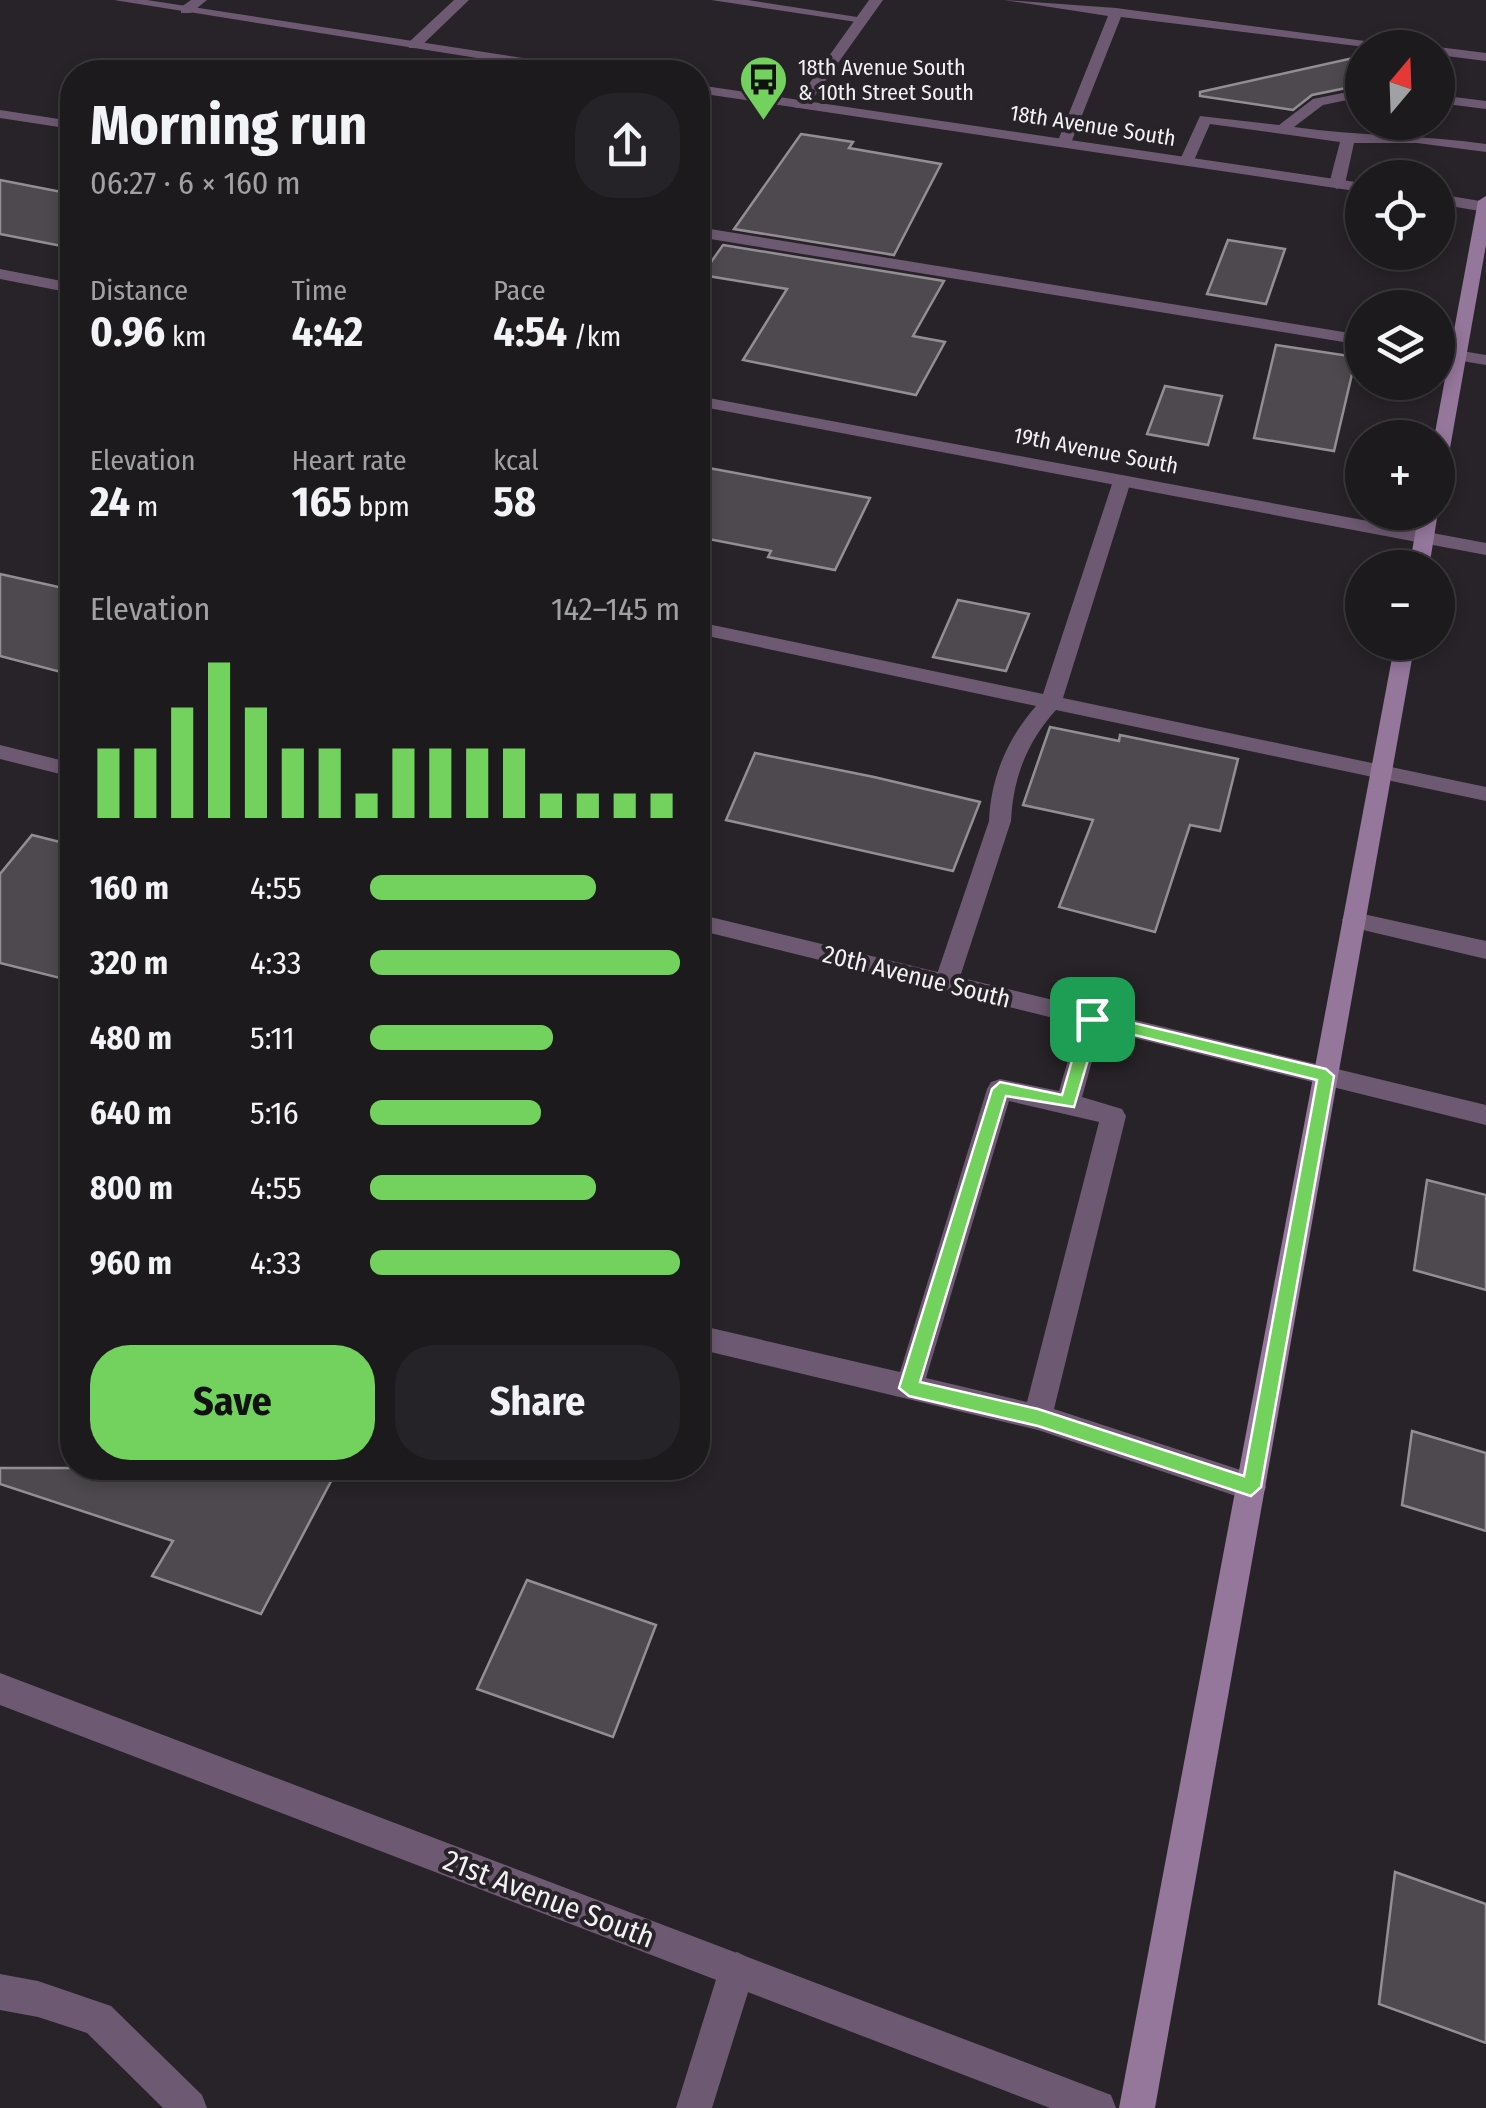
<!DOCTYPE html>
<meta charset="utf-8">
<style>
body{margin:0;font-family:"Fira Sans Condensed",sans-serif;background:#252327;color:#f1f3f6;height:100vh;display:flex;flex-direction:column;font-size:38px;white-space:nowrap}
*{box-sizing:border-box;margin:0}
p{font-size:32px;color:#a0a1a4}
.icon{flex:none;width:55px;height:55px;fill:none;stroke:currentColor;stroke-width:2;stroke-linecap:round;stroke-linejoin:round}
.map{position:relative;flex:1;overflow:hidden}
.panel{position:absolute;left:60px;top:60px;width:650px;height:1420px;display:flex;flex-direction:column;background:#1d1a1e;border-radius:40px;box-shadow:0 5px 15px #0003,0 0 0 2px #3b383c}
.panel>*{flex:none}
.needle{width:65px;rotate:19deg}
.controls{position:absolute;left:1345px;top:30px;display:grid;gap:20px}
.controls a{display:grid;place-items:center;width:110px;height:110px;border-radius:50%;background:#1d1a1e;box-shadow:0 5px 15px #0003,0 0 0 2px #3b383c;font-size:50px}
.pin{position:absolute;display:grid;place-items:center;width:85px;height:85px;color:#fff;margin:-42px;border-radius:20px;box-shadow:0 5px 15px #0006}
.round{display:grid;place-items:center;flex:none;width:105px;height:105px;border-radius:40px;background:#252327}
.overview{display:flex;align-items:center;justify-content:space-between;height:170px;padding:0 30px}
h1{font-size:55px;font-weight:700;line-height:75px}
.metrics{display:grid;grid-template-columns:repeat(3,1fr);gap:15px;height:170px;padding:10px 30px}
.metrics div{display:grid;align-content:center}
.metrics b{font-size:42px;font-weight:700}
.metrics small{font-size:28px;font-weight:400}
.metrics p{font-size:28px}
.chart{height:280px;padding:20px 30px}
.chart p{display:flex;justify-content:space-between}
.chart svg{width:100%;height:180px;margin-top:10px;stroke:#72d25d;stroke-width:6}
.button{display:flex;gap:20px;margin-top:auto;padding:20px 30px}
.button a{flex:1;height:115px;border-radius:40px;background:#72d25d;color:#111;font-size:40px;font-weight:700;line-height:115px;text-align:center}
.button a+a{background:#252327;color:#f1f3f6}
ul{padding:0 30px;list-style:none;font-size:32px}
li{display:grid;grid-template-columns:160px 120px 1fr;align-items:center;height:75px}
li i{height:25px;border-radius:12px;background:#72d25d}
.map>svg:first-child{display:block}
</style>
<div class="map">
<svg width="1486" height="2108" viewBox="0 0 1486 2108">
<rect width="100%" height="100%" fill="#272328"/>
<path fill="#4d494e" stroke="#938e94" stroke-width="2.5" d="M1362,56L1361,85L1312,95L1293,110L1200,96V92Z
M801,134L853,142L849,148L941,164L894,255L734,229Z
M0,180L72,194V248L0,234Z
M1228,240L1285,249L1266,304L1207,294Z
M723,245L944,281L913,336L945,342L916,395L743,360L787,289L702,275Z
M1276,345L1356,357L1334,451L1254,438Z
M1165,386L1222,396L1208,445L1147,434Z
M698,466L870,498L835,570L768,557L771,551L698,537Z
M0,574L72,590V675L0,656Z
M958,600L1029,614L1006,671L933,657Z
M1050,727L1119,741L1120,735L1238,759L1220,831L1190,825L1155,932L1059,907L1093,820L1023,805Z
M755,753L874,777L980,802L953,871L726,820Z
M32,835L72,845V981L0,963V874Z
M1427,1180L1486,1195V1290L1414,1270Z
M1412,1431L1486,1453V1531L1402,1505Z
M0,1468H338L261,1614L152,1576L173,1541L0,1484Z
M527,1580L656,1625L613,1737L477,1689Z
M1395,1872L1486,1904V2043L1379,2004Z"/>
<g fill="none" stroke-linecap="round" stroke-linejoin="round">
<path fill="#6d5971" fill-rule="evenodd" d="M711,0H748L870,19L863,23Z
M1004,0L1116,8L1418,48H1373L1121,17L1071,143L1064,147L1057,143L1108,16Z
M1438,47L1486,53V61L1438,55Z
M1362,89V97L1323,105L1294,127C1358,136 1422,135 1486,144V152L1417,143H1354L1345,184L1337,189L1329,184L1340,142L1210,124L1192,165L1179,162L1200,116L1279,125L1313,99Z
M1438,95L1486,101V109L1438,103Z
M0,110L72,121V129L0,118Z
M698,227L1362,335V345L698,237Z
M1438,347L1486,355V365L1438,357Z
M1122,475L1131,481L1063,698L1486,787V801L1056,710C1027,742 1013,778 1011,821L958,983L946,992L937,989L934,983L989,821C991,777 1007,739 1036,706L698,634V622L1043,694L1113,481Z
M1354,912L1486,941V959L1346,926L1342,920L1346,914Z
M1092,1010L1101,1012L1104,1019L1082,1097L1122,1109L1126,1116L1054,1409L1262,1477L1266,1487L1262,1497L1251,1501L1038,1430L698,1349V1325L900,1372L987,1089L991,1082L1000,1079L1059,1091L1080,1019L1083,1012ZM1009,1101L1099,1122L1027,1402L926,1378Z
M737,1952L749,1958L755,1970L712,2108H676L719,1970L725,1958Z
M0,1974L38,1981L111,2006L202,2095L207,2108H163L87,2033L38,2017L0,2010Z"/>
<path fill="#6d5971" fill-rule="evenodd" d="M191,0H207L191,13H181V7Z
M454,0H469L419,48H409V42Z
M869,0H883L806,108H796L794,105Z
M0,269L72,283V293L0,279Z
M698,396L1486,543V555L698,406Z
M0,745L72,763V777L0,759Z
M698,914L1486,1105V1125L698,930Z
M0,1673L1098,2090L1111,2095L1116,2108H1050L0,1705Z"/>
<path fill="#6d5971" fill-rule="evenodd" d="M114,0H147L588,68L595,72H564Z
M698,85L1362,183V192L698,93Z
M1438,194L1486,202V212L1438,204Z"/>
<path fill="#95779c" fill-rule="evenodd" d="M1486,196V245L1447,465L1438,471V438H1434L1478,201Z
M1438,511V512L1429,568H1409L1419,512Z
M1395,642H1415L1155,2108H1119Z"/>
</g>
<path fill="#72d25d" stroke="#fff" stroke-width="2.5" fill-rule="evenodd" d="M1092,1013L1326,1069L1334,1076L1261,1487L1251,1496L1038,1426L909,1396L899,1388L992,1089L1000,1082L1062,1095L1084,1019ZM1098,1026L1317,1080L1244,1476L1038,1409L920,1382L1006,1096L1074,1107Z"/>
<defs>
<symbol id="bus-pin" viewBox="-11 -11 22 30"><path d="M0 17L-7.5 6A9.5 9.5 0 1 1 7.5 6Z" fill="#72d25d" stroke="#272328"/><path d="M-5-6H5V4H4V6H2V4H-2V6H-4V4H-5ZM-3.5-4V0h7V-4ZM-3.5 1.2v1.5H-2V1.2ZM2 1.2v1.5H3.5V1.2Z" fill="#111"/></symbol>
</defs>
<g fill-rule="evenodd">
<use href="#bus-pin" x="736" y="52" width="55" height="75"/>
</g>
<g text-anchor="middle" stroke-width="8" stroke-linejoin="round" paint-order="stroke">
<g font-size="22" fill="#f4f1f4" stroke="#272328" text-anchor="start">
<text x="798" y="75">18th Avenue South<tspan x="798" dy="25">&amp; 10th Street South</tspan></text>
</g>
<g font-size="22" fill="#f4f1f4" stroke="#272328">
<text transform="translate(1093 125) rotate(9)" y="8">18th Avenue South</text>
<text transform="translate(1096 450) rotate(11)" y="8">19th Avenue South</text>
</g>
<g font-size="25" fill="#f4f1f4" stroke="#272328">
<text transform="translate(917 976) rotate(14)" y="9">20th Avenue South</text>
</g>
<g font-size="30" fill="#f4f1f4" stroke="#272328">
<text transform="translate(549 1899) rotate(21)" y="10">21st Avenue South</text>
</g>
</g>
</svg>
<div class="controls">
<a><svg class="needle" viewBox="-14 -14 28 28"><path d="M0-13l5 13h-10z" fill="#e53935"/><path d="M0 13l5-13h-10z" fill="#a0a1a4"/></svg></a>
<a><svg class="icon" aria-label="locate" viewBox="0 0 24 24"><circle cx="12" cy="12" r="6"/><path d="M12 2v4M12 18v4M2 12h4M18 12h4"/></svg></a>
<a><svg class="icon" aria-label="layers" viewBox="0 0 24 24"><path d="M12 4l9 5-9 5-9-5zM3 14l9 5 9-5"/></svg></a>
<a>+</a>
<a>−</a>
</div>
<div class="pin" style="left:1092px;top:1019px;background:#1e9e55"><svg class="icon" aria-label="arrive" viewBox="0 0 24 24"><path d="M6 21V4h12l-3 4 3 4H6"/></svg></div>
<section class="panel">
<div class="overview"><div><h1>Morning run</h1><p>06:27 · 6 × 160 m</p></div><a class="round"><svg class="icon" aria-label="share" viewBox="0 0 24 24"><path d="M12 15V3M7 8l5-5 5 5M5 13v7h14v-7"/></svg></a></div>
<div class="metrics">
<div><p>Distance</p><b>0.96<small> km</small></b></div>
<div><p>Time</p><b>4:42</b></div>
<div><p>Pace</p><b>4:54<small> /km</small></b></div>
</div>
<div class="metrics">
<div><p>Elevation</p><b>24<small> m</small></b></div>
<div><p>Heart rate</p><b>165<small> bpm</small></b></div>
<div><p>kcal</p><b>58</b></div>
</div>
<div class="chart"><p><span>Elevation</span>142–145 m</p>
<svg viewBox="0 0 160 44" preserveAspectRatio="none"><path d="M5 44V27M15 44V27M25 44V17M35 44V6M45 44V17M55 44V27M65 44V27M75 44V38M85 44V27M95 44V27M105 44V27M115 44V27M125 44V38M135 44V38M145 44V38M155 44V38"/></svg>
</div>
<ul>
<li><b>160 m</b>4:55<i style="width:73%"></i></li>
<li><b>320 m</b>4:33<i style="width:100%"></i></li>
<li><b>480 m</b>5:11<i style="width:59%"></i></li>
<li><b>640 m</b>5:16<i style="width:55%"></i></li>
<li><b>800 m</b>4:55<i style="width:73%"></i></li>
<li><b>960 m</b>4:33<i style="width:100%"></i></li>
</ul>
<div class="button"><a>Save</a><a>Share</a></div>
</section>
</div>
